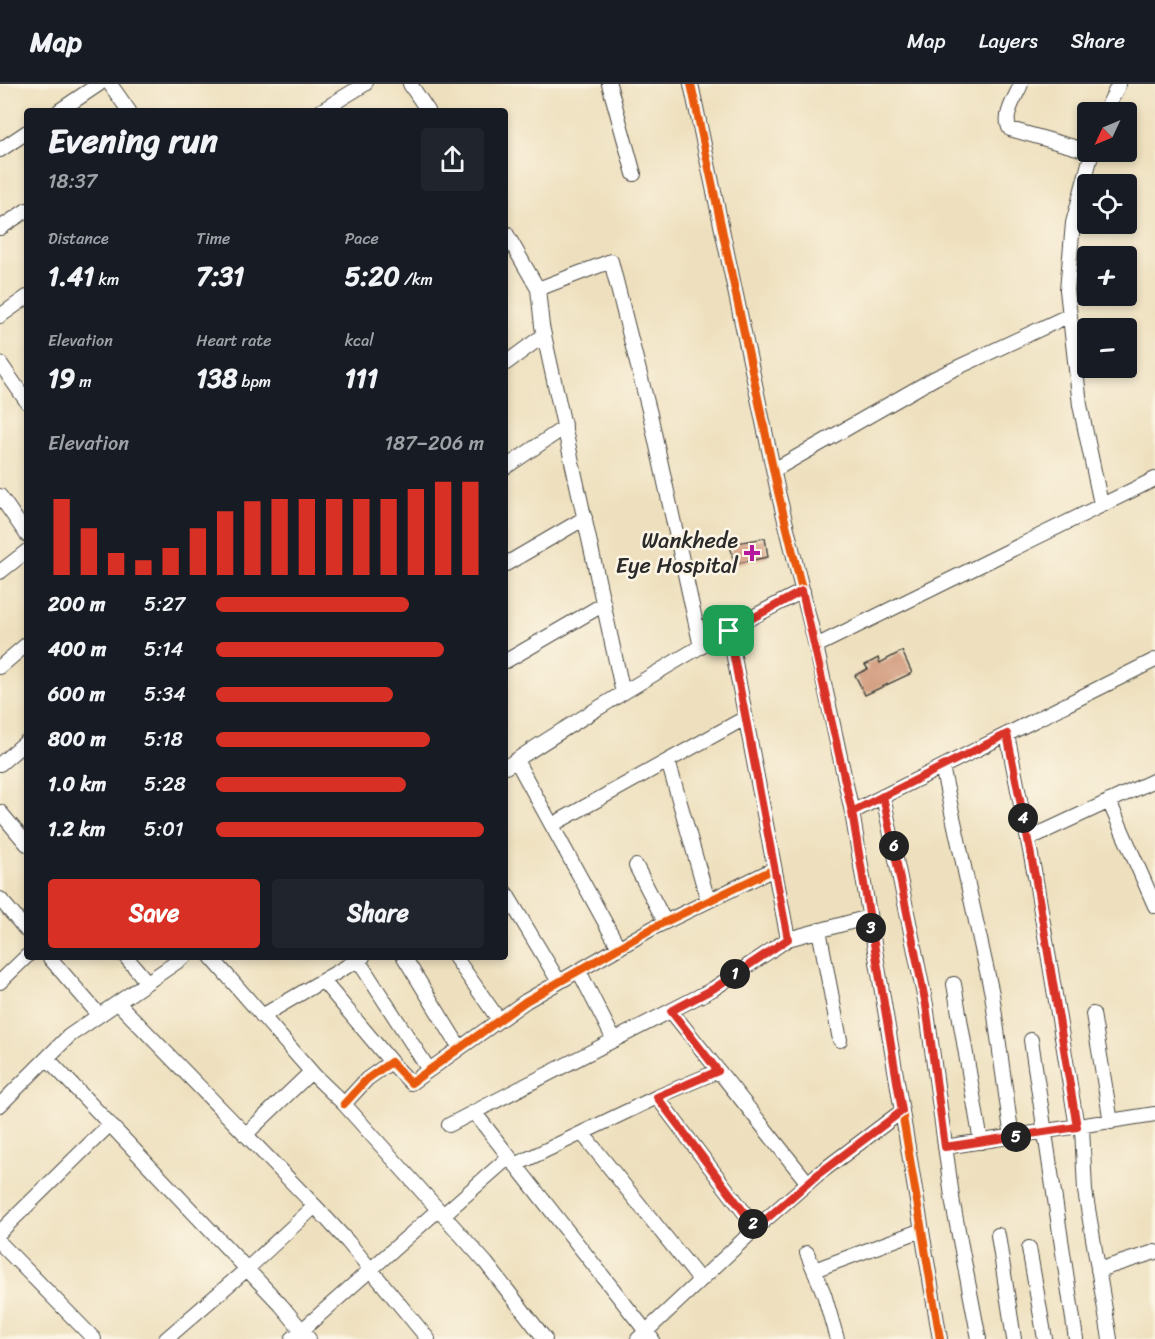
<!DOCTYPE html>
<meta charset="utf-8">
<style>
body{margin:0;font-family:Sriracha,sans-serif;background:#20242c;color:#f1f3f6;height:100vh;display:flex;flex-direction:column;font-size:22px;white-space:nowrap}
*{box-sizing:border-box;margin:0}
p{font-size:20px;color:#9ea1a6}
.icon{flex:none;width:33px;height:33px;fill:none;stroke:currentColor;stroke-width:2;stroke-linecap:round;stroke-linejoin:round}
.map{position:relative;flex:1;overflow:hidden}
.panel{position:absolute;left:24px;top:24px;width:484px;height:852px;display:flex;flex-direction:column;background:#171b24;border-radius:6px;box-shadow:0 3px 9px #0003}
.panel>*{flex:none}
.needle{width:39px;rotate:226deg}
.buttons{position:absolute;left:1077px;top:18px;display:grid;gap:12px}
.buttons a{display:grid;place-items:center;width:60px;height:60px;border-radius:6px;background:#171b24;box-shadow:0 3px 9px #0003;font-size:30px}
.pin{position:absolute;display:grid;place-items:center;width:51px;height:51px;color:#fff;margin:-26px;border-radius:12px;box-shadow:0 3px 9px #0006}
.km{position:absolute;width:30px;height:30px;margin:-15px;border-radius:50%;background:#222;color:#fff;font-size:16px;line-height:30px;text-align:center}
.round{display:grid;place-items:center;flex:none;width:63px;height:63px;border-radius:6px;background:#20242c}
.overview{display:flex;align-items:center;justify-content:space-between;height:102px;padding:0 24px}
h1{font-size:33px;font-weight:800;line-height:45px}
.metrics{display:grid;grid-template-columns:repeat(3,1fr);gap:9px;height:102px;padding:6px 24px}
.metrics div{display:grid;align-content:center}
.metrics b{font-size:26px;font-weight:800}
.metrics small{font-size:16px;font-weight:400}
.metrics p{font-size:16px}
.chart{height:168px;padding:12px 24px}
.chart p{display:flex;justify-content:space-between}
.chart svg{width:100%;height:108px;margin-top:6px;stroke:#d93025;stroke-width:6}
.button{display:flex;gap:12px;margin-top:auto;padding:12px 24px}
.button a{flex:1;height:69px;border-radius:6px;background:#d93025;color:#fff;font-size:24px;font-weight:800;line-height:69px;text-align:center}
.button a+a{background:#20242c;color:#f1f3f6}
ul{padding:0 24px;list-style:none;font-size:20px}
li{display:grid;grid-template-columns:96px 72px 1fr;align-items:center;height:45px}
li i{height:15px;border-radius:8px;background:#d93025}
header{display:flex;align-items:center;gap:36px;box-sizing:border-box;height:84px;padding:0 30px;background:#171b24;border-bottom:2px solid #363941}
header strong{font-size:28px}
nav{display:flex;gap:33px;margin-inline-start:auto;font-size:21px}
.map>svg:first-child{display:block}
</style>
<header>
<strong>Map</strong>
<nav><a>Map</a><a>Layers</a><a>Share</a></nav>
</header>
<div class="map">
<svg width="1155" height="1255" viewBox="0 0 1155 1255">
<rect width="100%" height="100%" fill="#fcf5e5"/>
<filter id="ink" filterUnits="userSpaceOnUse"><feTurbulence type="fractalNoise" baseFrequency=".0167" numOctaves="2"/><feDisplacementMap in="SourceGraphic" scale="12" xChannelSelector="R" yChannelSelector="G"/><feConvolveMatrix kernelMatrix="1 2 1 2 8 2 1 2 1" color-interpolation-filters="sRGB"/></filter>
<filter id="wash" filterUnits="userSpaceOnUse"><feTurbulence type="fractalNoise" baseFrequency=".008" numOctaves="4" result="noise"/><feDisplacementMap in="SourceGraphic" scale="24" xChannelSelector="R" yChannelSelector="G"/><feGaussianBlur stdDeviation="1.35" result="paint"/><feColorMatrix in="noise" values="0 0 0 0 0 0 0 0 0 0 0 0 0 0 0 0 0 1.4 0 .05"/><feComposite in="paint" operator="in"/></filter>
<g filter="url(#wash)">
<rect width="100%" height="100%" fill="#eee0be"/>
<g id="blocks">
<path fill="#d1997c" d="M765,454L768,473L734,480L730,460Z
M902,567L912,589L865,611L855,591L868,585L865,581L878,574L880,579Z"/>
</g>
</g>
<g filter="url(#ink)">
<use href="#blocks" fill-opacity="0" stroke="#484641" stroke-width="1.5"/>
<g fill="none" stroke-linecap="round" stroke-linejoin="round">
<defs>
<path id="minor" d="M110,0L129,27
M410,0L428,27
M609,0L634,90
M691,0L778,408L816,562L852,728L940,1255
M1021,0C1016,13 1002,32 1010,45L1088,67
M59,27L99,0
M321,27L365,0
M1105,28L1119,0
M0,66L27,48
M1092,68L1073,139L1067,206L1080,321L1101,420
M0,144L27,126
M506,149L538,205L542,242L623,609
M538,205L611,177L650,330L701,563
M0,232L27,213
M0,279L27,318
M506,279L544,251
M506,383L565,343
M774,386L935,294L1070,231
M0,412L27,451
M506,480L585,434
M0,488L27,467
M729,547L788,855
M816,562L1155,395
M506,577L604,520
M0,583L27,560
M1007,650L1036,797L1077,1043
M516,676L619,864
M668,677L708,817
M0,680L27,657
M506,683C545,656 586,632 626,607C684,572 742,537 803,507
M942,683L992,910L1012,1054
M883,712L926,921L953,1120L979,1255
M1109,717L1155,822
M0,728L27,760
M852,728L1155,576
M552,741L745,634
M1028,755L1155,696
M636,782L665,838
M506,809L559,898
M0,815L27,847
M819,846L840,956
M49,873L99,931
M126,873L147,898
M211,873L315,992L344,1020L486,1179L545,1255
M404,873L460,964
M455,873L499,936
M358,876L429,986
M579,887L614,956
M323,897L391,978
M0,898L27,872
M954,900L981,1058
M118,919L315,1122L348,1158L428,1255
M671,927L808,1099
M1093,930L1111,1038
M262,932L363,873
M1031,956L1076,1255
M47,974L281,1221L309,1255
M657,1013L756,1144
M344,1020L367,995L391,978L411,999L526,917L653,844L774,785
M0,1021L69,952L184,873
M474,1028L652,1255
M449,1041L713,905L788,855L869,833
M1082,1043L1085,1107L1110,1255
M582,1049L700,1196
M245,1051L311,988
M945,1063L1155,1030
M515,1081L657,1013L718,987
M443,1131L509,1073
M0,1148L110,1040
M998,1151L1014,1255
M0,1159L94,1255
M1029,1164L1045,1255
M807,1169L824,1210L837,1255
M814,1186L922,1146
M1098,1186L1155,1168
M166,1255L247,1185L315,1122
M292,1255L438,1126
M638,1255L756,1144L817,1091L902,1027"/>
</defs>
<use href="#minor" stroke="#484641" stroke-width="16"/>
<use href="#minor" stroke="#fff" stroke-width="14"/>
<defs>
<path id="cycleway" d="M691,0L778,408L816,562L852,728L940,1255
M344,1020L367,995L391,978L411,999L526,917L653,844L774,785"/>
</defs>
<use href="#cycleway" stroke="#fcf5e5" stroke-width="11"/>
<use href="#cycleway" stroke="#e8590c" stroke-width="8"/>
</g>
</g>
<g fill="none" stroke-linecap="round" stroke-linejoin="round" filter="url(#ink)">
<defs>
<path id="route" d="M729,547L788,855L713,905L671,927L718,987L657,1013L756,1144L817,1091L902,1027L852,728L1007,650L1036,797L1077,1043L945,1063L926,921L883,712L852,728L802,507L729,547"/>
</defs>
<use href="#route" stroke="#fff" stroke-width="12"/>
<use href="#route" stroke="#d93025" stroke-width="8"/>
</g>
<path fill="#b5179e" stroke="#fcf5e5" stroke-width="2" d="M749 460h6v6h6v6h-6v6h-6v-6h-6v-6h6z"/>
<g text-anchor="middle" stroke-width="5" stroke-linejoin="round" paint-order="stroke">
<g font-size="22" fill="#2b2b2b" stroke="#fcf5e5" text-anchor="end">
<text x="738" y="464">Wankhede<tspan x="738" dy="25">Eye Hospital</tspan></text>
</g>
</g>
</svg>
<div class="buttons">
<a><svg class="needle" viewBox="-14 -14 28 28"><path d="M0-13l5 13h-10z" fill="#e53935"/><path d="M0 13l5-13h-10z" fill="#9ea1a6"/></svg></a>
<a><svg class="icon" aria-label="locate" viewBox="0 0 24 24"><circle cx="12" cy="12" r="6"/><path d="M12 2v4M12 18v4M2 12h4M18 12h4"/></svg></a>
<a>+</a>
<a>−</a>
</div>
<div class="pin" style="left:729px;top:547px;background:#1e9e55"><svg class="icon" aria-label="arrive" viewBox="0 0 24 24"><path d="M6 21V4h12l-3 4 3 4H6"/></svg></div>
<b class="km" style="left:735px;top:890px">1</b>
<b class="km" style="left:753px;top:1140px">2</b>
<b class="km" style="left:871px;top:844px">3</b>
<b class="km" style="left:1023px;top:734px">4</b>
<b class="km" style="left:1016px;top:1053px">5</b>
<b class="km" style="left:894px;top:762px">6</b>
<section class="panel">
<div class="overview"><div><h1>Evening run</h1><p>18:37</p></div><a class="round"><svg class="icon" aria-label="share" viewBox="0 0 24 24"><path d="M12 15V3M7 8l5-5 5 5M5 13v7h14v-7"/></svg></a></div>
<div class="metrics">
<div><p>Distance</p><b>1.41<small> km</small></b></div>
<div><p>Time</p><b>7:31</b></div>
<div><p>Pace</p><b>5:20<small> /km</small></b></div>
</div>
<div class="metrics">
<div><p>Elevation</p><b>19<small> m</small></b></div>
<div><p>Heart rate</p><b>138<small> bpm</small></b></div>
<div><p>kcal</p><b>111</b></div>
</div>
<div class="chart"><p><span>Elevation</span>187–206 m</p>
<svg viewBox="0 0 160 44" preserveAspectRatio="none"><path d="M5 44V13M15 44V25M25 44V35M35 44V38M45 44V33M55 44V25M65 44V18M75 44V14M85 44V13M95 44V13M105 44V13M115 44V13M125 44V13M135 44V9M145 44V6M155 44V6"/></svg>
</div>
<ul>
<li><b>200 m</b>5:27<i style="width:72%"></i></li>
<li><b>400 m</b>5:14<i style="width:85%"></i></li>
<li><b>600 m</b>5:34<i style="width:66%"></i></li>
<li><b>800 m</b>5:18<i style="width:80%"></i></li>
<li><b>1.0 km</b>5:28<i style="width:71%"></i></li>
<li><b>1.2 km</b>5:01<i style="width:100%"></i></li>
</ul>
<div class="button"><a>Save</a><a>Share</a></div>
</section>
</div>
